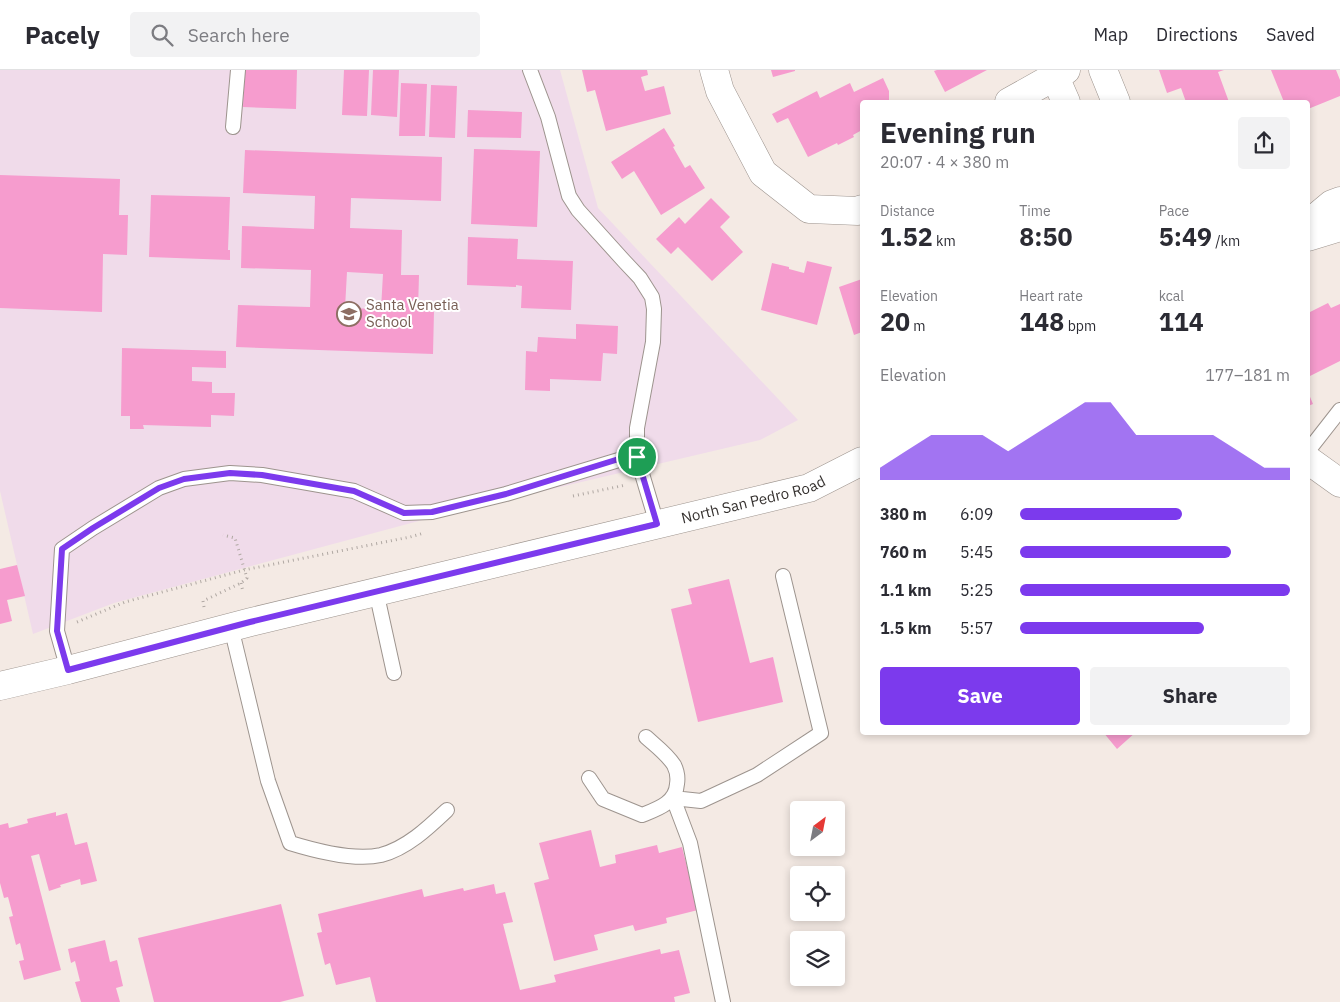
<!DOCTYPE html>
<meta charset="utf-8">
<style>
body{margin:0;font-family:"IBM Plex Sans",sans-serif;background:#f2f2f3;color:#2b2b33;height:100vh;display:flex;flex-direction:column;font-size:19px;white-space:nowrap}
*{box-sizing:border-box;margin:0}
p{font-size:16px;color:#7c7c81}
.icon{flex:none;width:28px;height:28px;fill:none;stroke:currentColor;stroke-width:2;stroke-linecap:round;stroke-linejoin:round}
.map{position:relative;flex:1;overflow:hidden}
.panel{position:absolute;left:860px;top:30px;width:450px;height:635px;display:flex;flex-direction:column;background:#fff;border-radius:5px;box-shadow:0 2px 8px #0003}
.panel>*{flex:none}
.needle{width:32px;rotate:32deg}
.tools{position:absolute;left:790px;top:731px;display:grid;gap:10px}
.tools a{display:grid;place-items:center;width:55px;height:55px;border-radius:5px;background:#fff;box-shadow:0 2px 8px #0003;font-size:25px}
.pin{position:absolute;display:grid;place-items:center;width:42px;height:42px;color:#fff;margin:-21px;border:2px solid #fff;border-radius:50%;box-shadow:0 1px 5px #0007}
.round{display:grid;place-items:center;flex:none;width:52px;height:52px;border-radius:5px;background:#f2f2f3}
.head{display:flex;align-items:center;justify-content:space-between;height:85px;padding:0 20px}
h1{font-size:28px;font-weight:700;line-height:38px}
.metrics{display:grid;grid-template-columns:repeat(3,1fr);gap:8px;height:85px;padding:5px 20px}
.metrics div{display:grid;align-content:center}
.metrics b{font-size:25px;font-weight:700}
.metrics small{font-size:14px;font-weight:400}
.metrics p{font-size:14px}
.chart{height:140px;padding:10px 20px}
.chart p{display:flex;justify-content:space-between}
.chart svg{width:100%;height:90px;margin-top:5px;fill:#7c3aed;opacity:.7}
.primary-button{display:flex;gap:10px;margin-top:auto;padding:10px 20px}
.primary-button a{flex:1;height:58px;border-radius:5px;background:#7c3aed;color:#fff;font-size:20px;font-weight:700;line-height:58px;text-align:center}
.primary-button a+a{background:#f2f2f3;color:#2b2b33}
ul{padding:0 20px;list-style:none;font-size:16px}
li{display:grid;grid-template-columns:80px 60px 1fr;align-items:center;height:38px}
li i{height:12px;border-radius:6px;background:#7c3aed}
header{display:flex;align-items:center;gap:30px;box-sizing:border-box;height:70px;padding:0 25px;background:#fff;border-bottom:1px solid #e1e1e2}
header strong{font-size:24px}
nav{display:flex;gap:28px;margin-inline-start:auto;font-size:18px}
.search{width:350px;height:45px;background:#f2f2f3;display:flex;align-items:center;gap:12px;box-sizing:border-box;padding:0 18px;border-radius:5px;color:#7c7c81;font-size:19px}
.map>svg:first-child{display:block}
</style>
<header>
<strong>Pacely</strong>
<div class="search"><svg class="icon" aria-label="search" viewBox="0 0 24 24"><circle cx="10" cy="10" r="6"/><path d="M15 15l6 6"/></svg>Search here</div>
<nav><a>Map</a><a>Directions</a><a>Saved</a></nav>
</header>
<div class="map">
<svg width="1340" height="932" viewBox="0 0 1340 932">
<rect width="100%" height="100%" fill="#f4eae4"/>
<path fill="#f0dbea" d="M0,0H560L598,138L798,350L760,370L441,445L114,533L33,564L0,421Z"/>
<path fill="#f69cce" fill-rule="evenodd" d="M244,0H297L296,39L243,37Z
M344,0H369L367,46L342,45Z
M373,0H399L397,47L371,45Z
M582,0H647L648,5L641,7L645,21L664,16L671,44L606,61L595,20L587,22Z
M771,0H795V1L773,7Z
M937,0H987L945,22L934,1Z
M1159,0H1224L1218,2L1229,32H1186L1181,18L1167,23Z
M1271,0H1336L1340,10V26L1308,39V32H1284Z
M883,8L889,21V32H862V60L853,65L854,67L838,75L837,73L808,87L788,48L777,53L772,44L817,21L820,28L850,13L854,22Z
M401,13L427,14L425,66H399Z
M431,15L457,16L455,68L429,67Z
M468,40L522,42L521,68L467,67Z
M664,58L675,76L673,77L685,98L690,95L705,118L661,145L634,101L622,109L611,92Z
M474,79L540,81L537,157L471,154Z
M245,80L442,87L441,131L351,128L350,158L402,160L401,205H419L418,240L434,241L433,284L236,277L238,235L310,237L311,200L241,198L242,156L314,159L315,126L243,123ZM347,202L383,204L381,239L345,238Z
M0,105L120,109L119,145H128L127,185L103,184L102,242L0,238Z
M151,125L230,127L228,180H230V190L149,187Z
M711,128L730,147L720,157L743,182L712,211L678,177L671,184L656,169L679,147L685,154Z
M468,167L518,169L517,189L573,191L571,240L521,238L522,216L516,215V217L467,215Z
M807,191L832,197L817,255L761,240L772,193L789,197V199L804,203Z
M862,209V262L854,265L839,217Z
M1328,233L1331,238L1340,234V291L1308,307V243Z
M576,254L618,256L617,284L603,283L601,311L550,309V321L525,320L526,281L537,282L538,267L576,269Z
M122,278L226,281V298L192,297V311L212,312V323H235L234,346L211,345V357L143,355L144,359H130V346H121Z
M1308,322L1313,334L1308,336Z
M17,495L25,526L7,530L12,551L0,554V499Z
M729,509L750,593L773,587L783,632L698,652L671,539L692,534L688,519Z
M1103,662H1136L1117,679Z
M56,742V746L67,743L75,775L87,772L97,811L81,815L80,809L60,815L61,817L49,821L39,784L31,786L61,900L24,910L19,891L24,890L20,873L16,875L9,847L13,846L8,827L4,828L0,813V755L8,753L9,758L28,753L27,749Z
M591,760L600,797L616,793L615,785L657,775L659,783L682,777L698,840L666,848L667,853L635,861L633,855L594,865L598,880L554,891L534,813L549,809L539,773Z
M494,814L496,824L505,822L513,852L503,854L520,920L556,912L554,905L660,879L661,884L679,880L690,923L674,927L675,932H376L370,907L336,915L330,893L325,895L317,863L322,862L318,844L422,819L424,827L463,818L464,821Z
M281,834L304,926L280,932H154L138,868Z
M105,870L110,892L117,890L123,916L116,918L120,932H81L75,912L80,911L75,891L71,893L68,879Z"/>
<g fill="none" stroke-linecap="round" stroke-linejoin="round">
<defs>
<path id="service" d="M530,0L548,47L569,126L578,140L624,191L640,208L652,227L654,239L653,272L637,358V387L657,454
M233,57L238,0
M1308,381L1340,340
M376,521L394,603
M231,557L268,711L290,773C316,781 355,791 381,785C407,778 428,758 447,740
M68,600L57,561L62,479L93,458L159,418L184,409L230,403L262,405L354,421L404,443L432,442L506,424L622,389L637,387
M589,708L603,729L642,745C657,739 676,733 677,714C678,708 677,701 674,695C667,684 656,676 646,667
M723,932L690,773L673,728L701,731L757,705L821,663L783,506"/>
<path id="minor" d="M714,0L720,21L763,103L809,139L858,141L862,139
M1052,0L1066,32
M1103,0L1116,32
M1009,32L1066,0
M1308,390L1340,413"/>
<g id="secondary">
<path d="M1308,154L1332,134L1340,131"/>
<path d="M1308,167L1340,157"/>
<path id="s1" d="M0,616L68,600L251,552L809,418L862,391"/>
</g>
</defs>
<use href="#service" stroke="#9d948e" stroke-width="16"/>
<use href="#minor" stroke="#9d948e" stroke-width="29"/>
<use href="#secondary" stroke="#9d948e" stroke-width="29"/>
<path stroke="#b0a8a3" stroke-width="3" stroke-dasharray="1 4" stroke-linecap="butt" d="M573,426L626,415
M241,513L243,522
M204,537L203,531L241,513L247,508L235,468L223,465
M77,552L125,532L244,500L410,467L424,463"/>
<use href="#service" stroke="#fff" stroke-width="14"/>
<use href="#minor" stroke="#fff" stroke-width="28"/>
<use href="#secondary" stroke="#fff" stroke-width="28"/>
</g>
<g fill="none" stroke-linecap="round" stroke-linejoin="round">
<defs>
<path id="route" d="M637,387L657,454L250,552L68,600L57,561L62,479L93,458L159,418L184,409L230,403L262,405L354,421L404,443L432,442L506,424L622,388Z"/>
</defs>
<use href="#route" stroke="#fff" stroke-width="10"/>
<use href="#route" stroke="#7c3aed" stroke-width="6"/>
</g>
<defs>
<symbol id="school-ring" viewBox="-11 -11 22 22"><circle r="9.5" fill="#fff" stroke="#8d6e63" stroke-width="1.5"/><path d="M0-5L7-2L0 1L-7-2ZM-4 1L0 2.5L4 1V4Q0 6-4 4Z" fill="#8d6e63"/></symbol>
</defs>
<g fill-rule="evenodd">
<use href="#school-ring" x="335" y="230" width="28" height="28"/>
</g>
<g text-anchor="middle" stroke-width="4" stroke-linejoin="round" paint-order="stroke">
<g font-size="15" fill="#785e54" stroke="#fff" text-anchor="start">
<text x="366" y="240">Santa Venetia<tspan x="366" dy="17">School</tspan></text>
</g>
<g font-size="15" fill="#35312f" stroke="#fff">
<text dy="5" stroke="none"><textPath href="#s1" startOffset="776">North San Pedro Road</textPath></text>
</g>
</g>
</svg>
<div class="tools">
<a><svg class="needle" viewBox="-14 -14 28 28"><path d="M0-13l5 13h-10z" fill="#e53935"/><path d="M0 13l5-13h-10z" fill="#7c7c81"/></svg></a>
<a><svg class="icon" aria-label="locate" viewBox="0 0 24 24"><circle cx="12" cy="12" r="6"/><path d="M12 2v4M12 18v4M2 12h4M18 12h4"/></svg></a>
<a><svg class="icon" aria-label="layers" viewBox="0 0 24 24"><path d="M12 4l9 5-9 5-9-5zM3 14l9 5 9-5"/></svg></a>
</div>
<div class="pin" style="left:637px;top:387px;background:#1e9e55"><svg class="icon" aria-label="arrive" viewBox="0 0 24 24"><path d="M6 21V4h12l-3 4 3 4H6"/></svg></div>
<section class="panel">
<div class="head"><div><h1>Evening run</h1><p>20:07 · 4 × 380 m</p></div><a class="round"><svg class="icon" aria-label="share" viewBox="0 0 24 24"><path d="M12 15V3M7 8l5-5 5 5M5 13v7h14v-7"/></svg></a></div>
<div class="metrics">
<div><p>Distance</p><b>1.52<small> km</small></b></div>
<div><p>Time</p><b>8:50</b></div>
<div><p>Pace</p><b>5:49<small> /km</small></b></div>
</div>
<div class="metrics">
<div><p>Elevation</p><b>20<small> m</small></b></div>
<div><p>Heart rate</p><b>148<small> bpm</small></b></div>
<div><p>kcal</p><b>114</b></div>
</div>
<div class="chart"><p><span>Elevation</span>177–181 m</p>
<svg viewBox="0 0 160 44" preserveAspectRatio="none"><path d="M0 44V38L10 30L20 22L30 22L40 22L50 30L60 22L70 14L80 6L90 6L100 22L110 22L120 22L130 22L140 30L150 38L160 38V44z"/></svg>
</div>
<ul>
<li><b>380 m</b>6:09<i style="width:60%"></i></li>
<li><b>760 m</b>5:45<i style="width:78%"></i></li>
<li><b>1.1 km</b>5:25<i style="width:100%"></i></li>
<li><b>1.5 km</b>5:57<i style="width:68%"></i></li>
</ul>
<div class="primary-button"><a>Save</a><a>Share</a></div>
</section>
</div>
